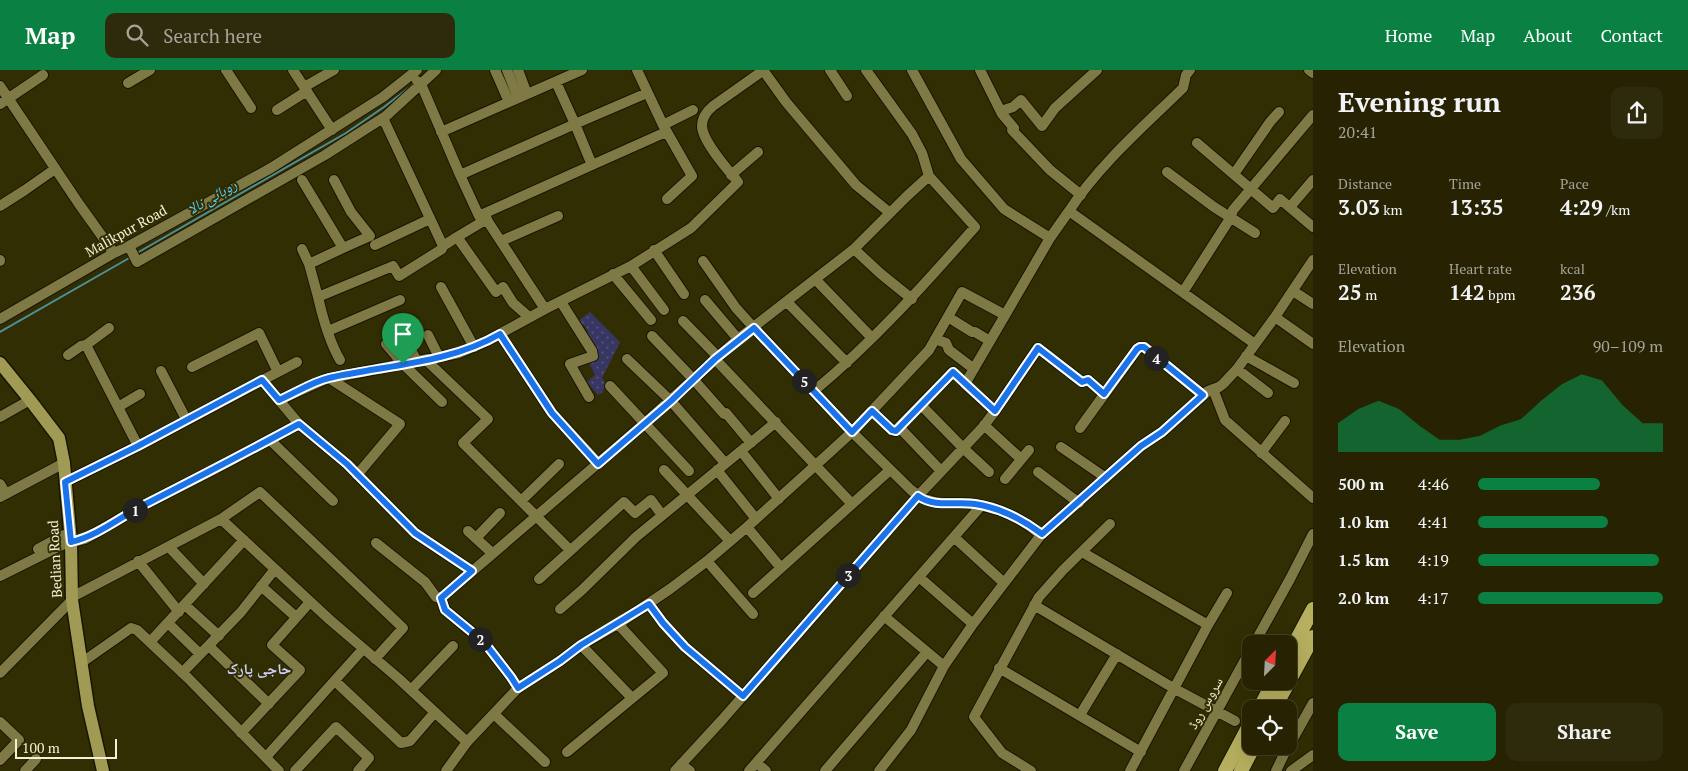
<!DOCTYPE html>
<meta charset="utf-8">
<style>
body{margin:0;font-family:"PT Serif","Noto Naskh Arabic",serif;background:#2e2a0c;color:#f1f3f6;height:100vh;display:flex;flex-direction:column;font-size:19px;white-space:nowrap}
*{box-sizing:border-box;margin:0}
p{font-size:16px;color:#a4a499}
.icon{flex:none;width:28px;height:28px;fill:none;stroke:currentColor;stroke-width:2;stroke-linecap:round;stroke-linejoin:round}
.map{position:relative;flex:1;overflow:hidden}
.side{display:flex;flex-direction:column;background:#262202;width:375px}
.side>*{flex:none}
.needle{width:32px;rotate:24deg}
.tools{position:absolute;left:1242px;top:565px;display:grid;gap:10px}
.tools a{display:grid;place-items:center;width:55px;height:55px;border-radius:10px;background:#262202;box-shadow:0 5px 20px #0002,0 0 0 1px #423f24;font-size:25px}
.scale{position:absolute;left:15px;bottom:12px;width:102px;box-sizing:border-box;padding-left:5px;border:2px solid #f3f1d5;border-top:0;font-size:14px;line-height:18px;white-space:nowrap;color:#f3f1d5;-webkit-text-stroke:4px #322e03;paint-order:stroke}
.pin{position:absolute;display:grid;place-items:center;width:42px;height:42px;color:#fff;margin:-51px -21px;border-radius:50% 50% 50% 0;rotate:-45deg;box-shadow:0 0 5px #0007}
.pin .icon{rotate:45deg}
.km{position:absolute;width:25px;height:25px;margin:-12px;border-radius:50%;background:#222;color:#fff;font-size:14px;line-height:25px;text-align:center}
.round{display:grid;place-items:center;flex:none;width:52px;height:52px;border-radius:10px;background:#2e2a0c}
.summary{display:flex;align-items:center;justify-content:space-between;height:85px;padding:0 25px}
h1{font-size:28px;font-weight:600;line-height:38px}
.metrics{display:grid;grid-template-columns:repeat(3,1fr);gap:8px;height:85px;padding:5px 25px}
.metrics div{display:grid;align-content:center}
.metrics b{font-size:21px;font-weight:600}
.metrics small{font-size:14px;font-weight:400}
.metrics p{font-size:14px}
.chart{height:140px;padding:10px 25px}
.chart p{display:flex;justify-content:space-between}
.chart svg{width:100%;height:90px;margin-top:5px;fill:#0b8043;opacity:.7}
.button{display:flex;gap:10px;margin-top:auto;padding:10px 25px}
.button a{flex:1;height:58px;border-radius:10px;background:#0b8043;color:#fff;font-size:20px;font-weight:600;line-height:58px;text-align:center}
.button a+a{background:#2e2a0c;color:#f1f3f6}
ul{padding:0 25px;list-style:none;font-size:16px}
li{display:grid;grid-template-columns:80px 60px 1fr;align-items:center;height:38px}
li i{height:12px;border-radius:6px;background:#0b8043}
header{display:flex;align-items:center;gap:30px;box-sizing:border-box;height:70px;padding:0 25px;background:#0b8043;color:#fff}
header strong{font-size:24px}
nav{display:flex;gap:28px;margin-inline-start:auto;font-size:18px}
.search{width:350px;height:45px;background:#2e2a0c;display:flex;align-items:center;gap:12px;box-sizing:border-box;padding:0 18px;border-radius:10px;color:#a4a499;font-size:19px}
main{display:flex;flex:1;min-height:0}
.map>svg:first-child{display:block}
</style>
<header>
<strong>Map</strong>
<div class="search"><svg class="icon" aria-label="search" viewBox="0 0 24 24"><circle cx="10" cy="10" r="6"/><path d="M15 15l6 6"/></svg>Search here</div>
<nav><a>Home</a><a>Map</a><a>About</a><a>Contact</a></nav>
</header>
<main>
<div class="map">
<svg width="1313" height="701" viewBox="0 0 1313 701">
<defs>
<pattern id="park-dots" width="8" height="8" patternUnits="userSpaceOnUse" patternTransform="scale(1.25)"><rect width="8" height="8" fill="#383663"/><path d="M2 2h.1M6 6h.1" fill="none" stroke="#555478" stroke-width="1.8" stroke-linecap="round"/></pattern>
</defs>
<rect width="100%" height="100%" fill="#322e03"/>
<path fill="url(#park-dots)" d="M590,242L620,272L602,308L606,314L602,323L598,325L587,312L595,305L588,291L592,274L586,257L578,251Z"/>
<g fill="none" stroke-linecap="round" stroke-linejoin="round">
<path stroke="#4e8f99" stroke-width="2" d="M137,183L346,63L384,37L414,14
M0,262L131,187"/>
<defs>
<path id="minor" d="M226,0L251,38
M293,0L332,60
M495,0L509,32
M507,0L518,28
M518,0L527,24
M637,0L663,55L692,106L667,129
M763,0L786,32L856,115L890,143
M830,0L847,26
M912,0L961,89L1004,139L1050,168L1069,141
M980,0L1002,44L1014,58L1012,60L1050,100L1081,125
M1190,0L1186,5L1183,18C1143,57 1100,94 1069,141L1255,274
M1309,0L1313,3
M417,11L421,14L460,105
M556,12L575,54L647,23
M128,13L150,0
M0,16L79,134L114,183
M304,17L334,0
M0,34L43,5
M277,40L307,21
M1001,41L1013,37L1021,30L1042,56L1055,38L1097,0
M383,48L443,176
M663,55L693,40
M441,62L582,0
M1197,73L1273,138L1280,129L1313,157
M1167,102L1214,137L1255,163
M1234,104L1270,52L1279,42
M731,105L758,82
M302,110L343,178L309,194
M334,110L351,142L370,166L343,178
M0,136L25,120L55,99
M1290,137L1313,110
M483,144L592,95
M487,149L457,167L496,222L503,217L513,233L529,247
M501,171L558,146
M375,175L430,149
M129,176L137,192L325,85L386,46L436,0
M302,179L309,194L318,227
M854,179L881,204L912,229
M654,180L684,224
M0,190V191
M703,191L736,238L754,258L852,362L911,420C936,440 948,430 974,434C1000,438 1022,448 1041,465
M631,196L664,240
M613,204L651,250
M816,210L872,268
M441,217L474,277
M1293,221L1313,234
M1183,222L1231,147L1233,140L1313,45
M705,230L738,269
M561,232L592,281L593,286L570,294L589,327
M787,232L847,293
M545,239L483,144L479,146L460,105L575,54L592,95L666,62
M948,247L972,262H975L990,271
M1275,247L1313,274
M0,249L114,183L129,176L271,98L383,27L417,0
M683,251L718,287
M109,258L86,275L138,376
M328,261L400,230
M500,264L552,343L598,393
M428,265L439,287
M652,266L694,310L724,344L726,343L751,373
M935,269L946,273L949,280L974,299
M386,274L403,294L442,332
M410,277L417,292
M68,285L81,276L86,275
M1246,286L1294,313
M627,289L671,331L725,393
M715,289L852,434
M340,290C329,271 323,249 318,227L393,196L399,206L442,179L443,176L457,167
M426,290L488,349L463,373L570,480
M192,297L259,263L278,302
M1237,299L1268,323
M161,301L186,349
M329,308L400,354L357,405
M262,310L299,354L347,394L415,463L472,501
M610,316L689,401
M1213,319L1225,350L1313,428
M814,321C873,272 924,215 975,157L929,106L922,83L912,64L866,0
M279,330L326,309L459,283L487,271L545,239L631,196L691,158L738,112C728,100 702,71 702,56C702,47 707,41 713,36L764,0
M921,335L963,378L989,402
M118,337L140,324
M872,341L892,360L895,361L953,302
M995,341L1038,278L1082,312L1088,310L1104,324
M0,347L30,330
M984,355L1021,389
M899,357L941,401
M1080,358L1137,279L1140,277H1144L1203,325
M270,370L333,431
M1061,377L1106,408
M741,381L779,429
M1261,383L1285,351
M664,400L730,471
M717,400L756,449
M1038,402L1079,433
M1005,409L1029,380
M65,412L138,376L297,292
M0,414L6,424
M0,427L64,393
M522,430L559,394
M221,449L330,550L398,608L467,672
M747,457L781,498
M468,461L492,483
M954,467L1004,513
M476,468L500,443
M376,473L425,512L436,527L441,528L445,540L484,572L511,607L518,618
M169,477L204,514
M38,479L64,465H70
M1082,482L1208,555
M138,491L179,542
M707,491L753,544
M0,506L64,474L85,469L140,437L211,401L299,354
M919,507L973,554
M539,509L624,432L635,443L651,430L662,445
M261,516L296,547
M753,523L890,400
M72,527L221,449L260,422L403,558L375,589
M441,528L645,353L738,269L854,179L907,126L929,106
M649,534L663,553L685,577L743,626
M185,535L219,566
M1034,535L1175,619L1235,651
M560,539L582,520L636,467L776,352
M884,546L944,596
M168,553L200,584
M150,572L244,470
M1254,574L1290,509L1313,464
M581,575L632,628
M209,576L269,634
M81,593L131,558L137,560L188,608L279,701
M999,598L1141,682
M0,603L72,530
M182,603L241,542L275,499
M335,611L401,673L410,671L435,642
M411,620L453,576
M494,644L545,692
M1080,645L1117,584
M0,652L19,670L0,690
M241,663L300,600L272,575L310,532
M1289,676L1313,633
M567,682L663,603L618,554
M266,687L363,579
M757,693L766,701
M681,694L690,701
M25,701L36,689
M295,701L336,657L369,688L358,701
M446,701L467,672L518,618L560,591L581,575L618,554L670,519L707,491L747,457L828,384L852,362L929,280L962,222L1005,245
M675,701L722,650L918,426L983,357L995,341L965,314L1050,168
M749,701L981,436
M825,701L927,582
M879,701L911,660L944,596L973,554L1041,465L1141,376L1162,362L1208,321L1219,317L1223,314L1237,299L1275,247L1313,190
M1031,701L1002,683L974,647L1039,527L1063,500L1110,454
M1130,701L1208,555L1227,523
M1184,701L1251,579
M1276,701L1288,676
M1291,701L1313,685"/>
<path id="major" d="M0,293L30,330L59,368L64,393L71,472L72,530L88,636L103,701"/>
<path id="highway" d="M1289,584L1313,539
M1259,639L1274,611
M1274,639L1313,567
M1225,701L1251,652
M1241,701L1254,676"/>
</defs>
<use href="#minor" stroke="#181600" stroke-width="12"/>
<use href="#major" stroke="#181600" stroke-width="15"/>
<use href="#highway" stroke="#181600" stroke-width="16"/>
<use href="#minor" stroke="#7f7a45" stroke-width="10"/>
<use href="#major" stroke="#a09a55" stroke-width="12"/>
<use href="#highway" stroke="#b6af5f" stroke-width="14"/>
</g>
<g fill="none" stroke-linecap="round" stroke-linejoin="round">
<defs>
<path id="route" d="M754,258L852,362L872,341L892,360L896,361L953,302L995,341L1038,278L1082,312L1088,310L1104,324L1137,279L1140,277H1144L1203,325L1162,362L1141,376L1042,464C1022,449 1001,438 975,434C956,431 935,438 918,426L743,626L685,577L663,553L649,534L581,575L560,591L518,618L511,607L484,572L445,540L441,528L472,501L415,463L347,394L299,354C247,382 195,409 142,436C119,448 97,466 71,472L65,412L138,376L262,310L279,330C295,323 312,312 329,308C386,295 448,294 500,264L552,343L598,394L671,331L715,289Z"/>
</defs>
<use href="#route" stroke="#fff" stroke-width="10"/>
<use href="#route" stroke="#1a73e8" stroke-width="6"/>
</g>
<g text-anchor="middle" stroke-width="4" stroke-linejoin="round" paint-order="stroke">
<g font-size="14" fill="#f3f1d5" stroke="#322e03">
<text transform="translate(126 161) rotate(-29)" y="5">Malikpur Road</text>
<text transform="translate(55 489) rotate(-93)" y="5">Bedian Road</text>
<text transform="translate(1205 633) rotate(-61)" y="5">سروس روڈ</text>
</g>
<g font-size="15" font-style="italic" fill="#5ccef6" stroke="#322e03">
<text transform="translate(212 127) rotate(-30)" y="5">روہائی نالا</text>
</g>
<g font-size="15" font-weight="bold" fill="#cecffb" stroke="#322e03">
<text x="259" y="604">حاجی پارک</text>
</g>
</g>
</svg>
<div class="tools">
<a><svg class="needle" viewBox="-14 -14 28 28"><path d="M0-13l5 13h-10z" fill="#e53935"/><path d="M0 13l5-13h-10z" fill="#a4a499"/></svg></a>
<a><svg class="icon" aria-label="locate" viewBox="0 0 24 24"><circle cx="12" cy="12" r="6"/><path d="M12 2v4M12 18v4M2 12h4M18 12h4"/></svg></a>
</div>
<div class="scale">100 m</div>
<div class="pin" style="left:403px;top:294px;background:#1e9e55"><svg class="icon" aria-label="arrive" viewBox="0 0 24 24"><path d="M6 21V4h12l-3 4 3 4H6"/></svg></div>
<b class="km" style="left:135px;top:440px">1</b>
<b class="km" style="left:480px;top:569px">2</b>
<b class="km" style="left:848px;top:505px">3</b>
<b class="km" style="left:1156px;top:288px">4</b>
<b class="km" style="left:804px;top:311px">5</b>
</div>
<section class="side">
<div class="summary"><div><h1>Evening run</h1><p>20:41</p></div><a class="round"><svg class="icon" aria-label="share" viewBox="0 0 24 24"><path d="M12 15V3M7 8l5-5 5 5M5 13v7h14v-7"/></svg></a></div>
<div class="metrics">
<div><p>Distance</p><b>3.03<small> km</small></b></div>
<div><p>Time</p><b>13:35</b></div>
<div><p>Pace</p><b>4:29<small> /km</small></b></div>
</div>
<div class="metrics">
<div><p>Elevation</p><b>25<small> m</small></b></div>
<div><p>Heart rate</p><b>142<small> bpm</small></b></div>
<div><p>kcal</p><b>236</b></div>
</div>
<div class="chart"><p><span>Elevation</span>90–109 m</p>
<svg viewBox="0 0 160 44" preserveAspectRatio="none"><path d="M0 44V30L10 23L20 19L30 23L40 31L50 38L60 38L70 36L80 31L90 28L100 19L110 11L120 6L130 9L140 21L150 30L160 30V44z"/></svg>
</div>
<ul>
<li><b>500 m</b>4:46<i style="width:66%"></i></li>
<li><b>1.0 km</b>4:41<i style="width:70%"></i></li>
<li><b>1.5 km</b>4:19<i style="width:98%"></i></li>
<li><b>2.0 km</b>4:17<i style="width:100%"></i></li>
</ul>
<div class="button"><a>Save</a><a>Share</a></div>
</section>
</main>
